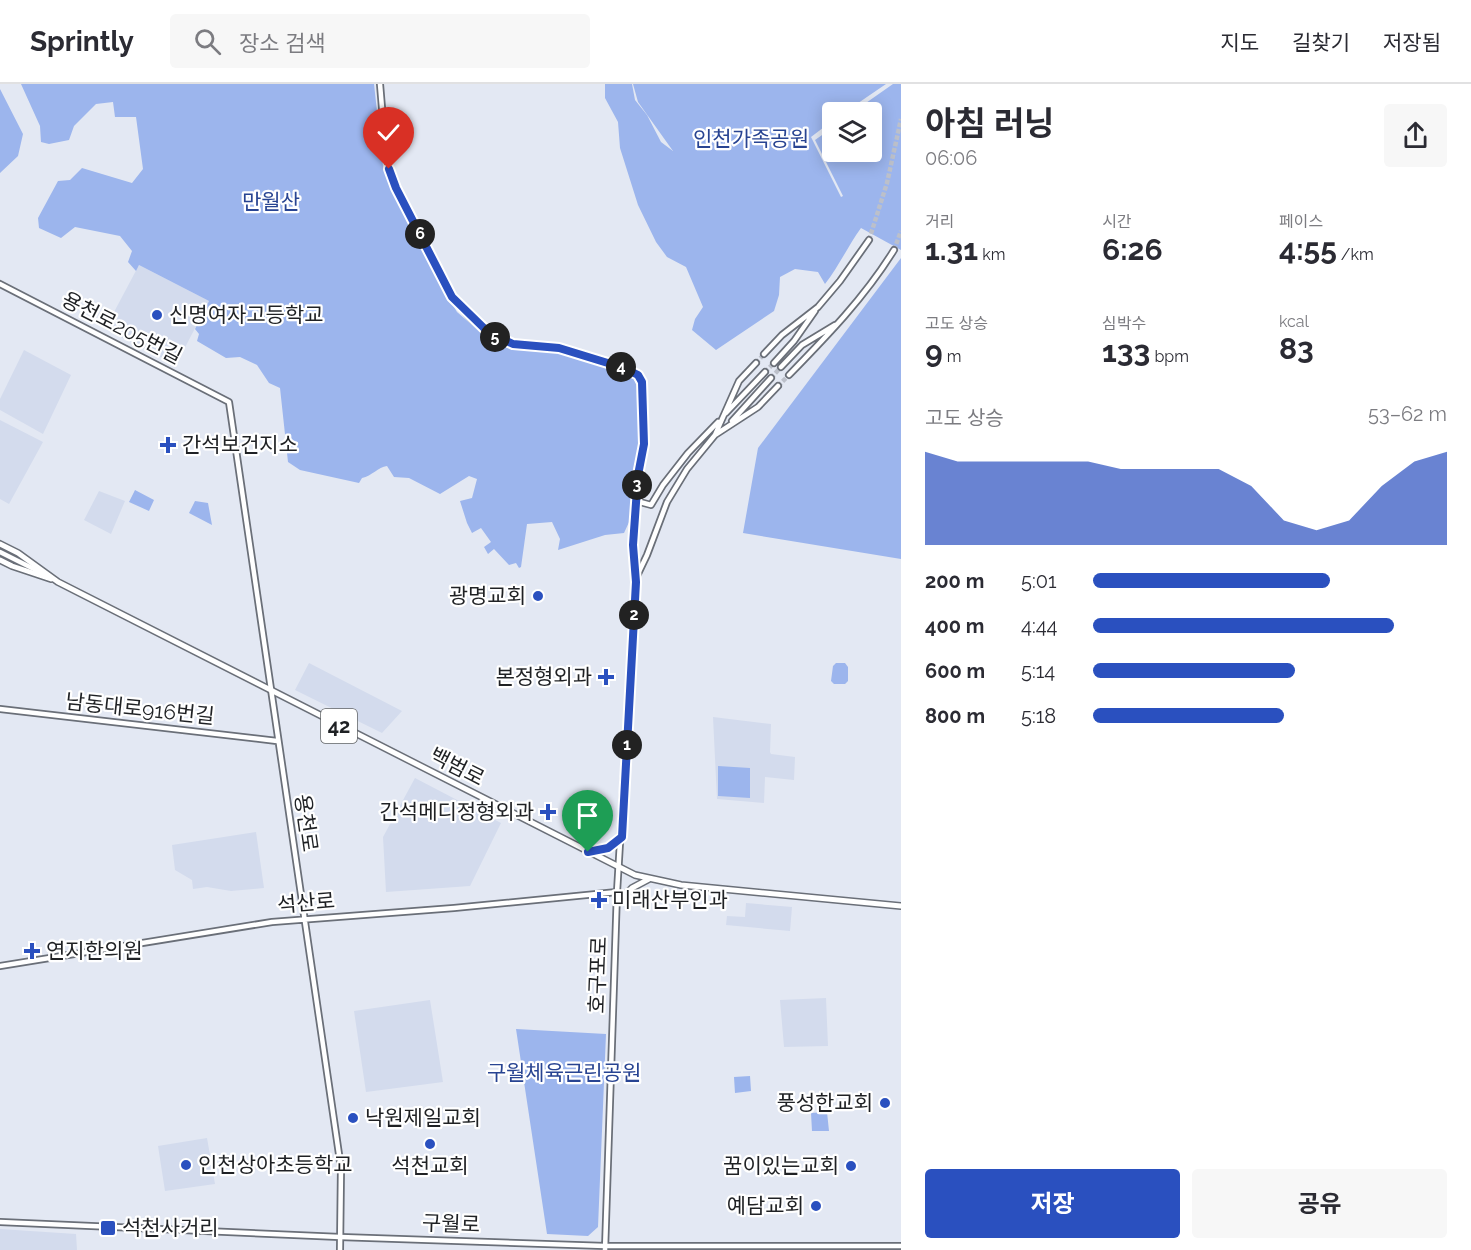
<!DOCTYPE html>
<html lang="ko">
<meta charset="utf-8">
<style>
body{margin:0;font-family:Raleway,"Noto Sans KR",sans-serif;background:#f7f7f7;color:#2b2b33;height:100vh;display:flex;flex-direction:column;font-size:22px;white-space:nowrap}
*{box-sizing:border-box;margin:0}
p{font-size:20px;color:#7c7c81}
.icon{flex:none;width:33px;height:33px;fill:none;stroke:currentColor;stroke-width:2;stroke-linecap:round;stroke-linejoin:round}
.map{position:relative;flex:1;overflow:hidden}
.drawer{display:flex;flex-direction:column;background:#fff;width:570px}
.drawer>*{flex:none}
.fabs{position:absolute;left:822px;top:18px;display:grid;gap:12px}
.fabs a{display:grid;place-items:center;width:60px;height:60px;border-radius:6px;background:#fff;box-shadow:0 3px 15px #0003;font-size:30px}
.pin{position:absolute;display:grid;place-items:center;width:51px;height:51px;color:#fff;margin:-62px -26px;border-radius:50% 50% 50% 0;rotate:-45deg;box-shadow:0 0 6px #0007}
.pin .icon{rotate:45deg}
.km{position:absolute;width:30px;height:30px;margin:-15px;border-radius:50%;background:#222;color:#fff;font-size:16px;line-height:30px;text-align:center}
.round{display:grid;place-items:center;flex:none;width:63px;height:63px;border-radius:6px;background:#f7f7f7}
.headline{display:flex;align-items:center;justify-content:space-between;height:102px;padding:0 24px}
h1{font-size:33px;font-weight:700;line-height:45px}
.figures{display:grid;grid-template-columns:repeat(3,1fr);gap:9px;height:102px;padding:6px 24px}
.figures div{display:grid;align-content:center}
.figures b{font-size:30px;font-weight:700}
.figures small{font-size:16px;font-weight:400}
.figures p{font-size:16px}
.chart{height:168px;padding:12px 24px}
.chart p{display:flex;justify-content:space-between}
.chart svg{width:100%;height:108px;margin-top:6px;fill:#2a50bf;opacity:.7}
.cta{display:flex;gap:12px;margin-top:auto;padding:12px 24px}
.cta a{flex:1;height:69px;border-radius:6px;background:#2a50bf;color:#fff;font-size:24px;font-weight:700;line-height:69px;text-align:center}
.cta a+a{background:#f7f7f7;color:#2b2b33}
ul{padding:0 24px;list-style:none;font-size:20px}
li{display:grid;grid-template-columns:96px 72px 1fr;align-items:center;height:45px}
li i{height:15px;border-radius:8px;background:#2a50bf}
header{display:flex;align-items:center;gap:36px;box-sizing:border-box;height:84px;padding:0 30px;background:#fff;border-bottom:2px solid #e1e1e2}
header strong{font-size:28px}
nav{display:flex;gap:33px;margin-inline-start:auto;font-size:21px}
.search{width:420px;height:54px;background:#f7f7f7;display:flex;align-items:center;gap:15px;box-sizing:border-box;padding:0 21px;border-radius:6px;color:#7c7c81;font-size:22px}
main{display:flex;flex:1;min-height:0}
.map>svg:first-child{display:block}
</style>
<header>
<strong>Sprintly</strong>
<div class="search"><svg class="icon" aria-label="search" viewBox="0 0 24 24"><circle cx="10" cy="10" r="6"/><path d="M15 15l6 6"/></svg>장소 검색</div>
<nav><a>지도</a><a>길찾기</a><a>저장됨</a></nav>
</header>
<main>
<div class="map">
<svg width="901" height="1166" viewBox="0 0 901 1166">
<rect width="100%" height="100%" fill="#e3e8f3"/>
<path fill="#d3dbed" d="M139,181L209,217L176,281L105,245Z
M24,266L71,291L43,350L0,326V315Z
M0,336L43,358L9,420L0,415Z
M99,407L125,417L111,450L84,436Z
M309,579L402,627L382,649L295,606Z
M713,633L771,640L770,668L771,670L795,673L794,696L765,693L764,719L717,715Z
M415,694L501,739L470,802L386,808L383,753Z
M256,748L264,804L231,807L207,803L193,805L192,796L175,786L172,761Z
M746,819L792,823L790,847L726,841L727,832L745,833Z
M826,914L828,962L784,963L780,916Z
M430,916L443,998L366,1008L354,927Z
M207,1054L215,1100L165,1107L158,1062Z
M0,1145L76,1150L77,1166H0Z"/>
<path fill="#9cb5ed" d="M21,0H374L383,82L391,103L438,196L457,228L493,259L508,264L533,267L558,268L633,293L638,305V367L632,391L630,436L624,449L605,451L558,466L560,455L552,438L527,440L521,483L519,484L516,479L509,481L494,465L488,470L484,463L491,458L481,444L472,449L467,439L460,417L472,414L477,395L469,392L440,410L409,394L394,393L387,382C378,383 372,392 362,394L359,399L300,386L288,378L280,304L269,299L257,281L240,273L226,274L197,257L199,250L195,245L209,217L139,181L136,187L128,178L132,167L120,152L75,143L61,154L39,144L38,134L58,97L70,96L82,84L132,99L143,85L136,33H115L113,18L96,20L74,42L69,56L49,60L41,58L40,42Z
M605,0H632L635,16L647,31L661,58L673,67L638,18L633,0H886L845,28H832V37L811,53L841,113L843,112L815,56L832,44V68H872V28H853L893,0H901V166L861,144C848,162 839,182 825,200L818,188L795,185L780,193L779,211L774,227L716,266L692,246L695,235L703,223L686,183L667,173L656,158L638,121L620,64L618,38L605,14Z
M0,5L23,50L18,72L0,89Z
M901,174V475L743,449L758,364Z
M135,406L154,416L149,427L129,418Z
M195,417L208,419L212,441L189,429Z
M836,579H845L848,583V597L845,600H834L831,597L833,582Z
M718,682L750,684V714L718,712Z
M516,945L606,950L598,1143L588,1152L547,1150Z
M750,992L751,1007L735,1009L734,993Z
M827,1028L829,1047H812L811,1029Z"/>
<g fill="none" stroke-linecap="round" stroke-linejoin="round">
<path stroke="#bcc0ca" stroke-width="4.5" stroke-dasharray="4.5 2" stroke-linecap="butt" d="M869,156L887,99L901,35
M894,166L901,147
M756,279L764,270
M765,288L774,279
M771,294L781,283
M778,302L789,291"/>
<defs>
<path id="tertiary" d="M380,0L386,72L393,97L452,213C468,233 489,255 515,260C528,263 543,262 556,264C579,268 602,277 624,284L633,287L640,293L644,360L638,391L633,461L636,494
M0,200L229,318L341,1084L340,1166
M0,625L277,657
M0,882L272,838L454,824L617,808"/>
<path id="secondary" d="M764,270L782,251L818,223L840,197L869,156
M774,279L794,257L815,227
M781,283L802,261L835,241
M789,291C827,252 865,213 894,166
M726,329L765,288
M732,337L771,294
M715,351L758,323L778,302
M637,411L640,418L651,421L663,401L688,369L718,338
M0,468L46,491
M0,1138L340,1153L605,1162H901
M605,1166L617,808L636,494L647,471L667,418L687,385L715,351L739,297L756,279"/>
<path id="primary" d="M0,460L18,469L58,498L635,791L681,801L901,822
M0,476L12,482L51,495
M589,768L608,764L622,753
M617,819L632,804L649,795"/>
</defs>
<use href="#tertiary" stroke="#6a6f78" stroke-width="8"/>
<use href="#secondary" stroke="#6a6f78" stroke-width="8"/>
<use href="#primary" stroke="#6a6f78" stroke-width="8"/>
<use href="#tertiary" stroke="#fff" stroke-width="4.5"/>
<use href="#secondary" stroke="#fff" stroke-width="4.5"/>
<use href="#primary" stroke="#fff" stroke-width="5"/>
</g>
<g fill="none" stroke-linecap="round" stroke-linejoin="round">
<defs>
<path id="route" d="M389,85L396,104L452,213L488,248L513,260L559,264L624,284L638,291L642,298L644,360L638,391L633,461L636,498L622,753L608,764L588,768"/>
</defs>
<use href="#route" stroke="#fff" stroke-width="12"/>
<use href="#route" stroke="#2a50bf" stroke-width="8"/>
</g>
<g fill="#2a50bf" stroke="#fff" stroke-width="2">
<circle cx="157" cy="231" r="6"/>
<path d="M165 352h6v6h6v6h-6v6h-6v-6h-6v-6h6z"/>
<circle cx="538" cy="512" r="6"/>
<path d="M603 584h6v6h6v6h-6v6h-6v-6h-6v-6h6z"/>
<path d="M545 719h6v6h6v6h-6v6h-6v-6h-6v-6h6z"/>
<path d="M596 807h6v6h6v6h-6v6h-6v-6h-6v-6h6z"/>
<path d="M29 858h6v6h6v6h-6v6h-6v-6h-6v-6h6z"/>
<circle cx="885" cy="1019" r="6"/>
<circle cx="353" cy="1034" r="6"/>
<circle cx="430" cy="1060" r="6"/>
<circle cx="186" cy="1081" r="6"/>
<circle cx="851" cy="1082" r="6"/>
<circle cx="816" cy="1122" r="6"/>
<rect x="100" y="1136" width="16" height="16" rx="3"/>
</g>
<g text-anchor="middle" stroke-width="4.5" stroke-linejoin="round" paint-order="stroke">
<rect fill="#fff" stroke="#626466" stroke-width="1.5" x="321" y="625" width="36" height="34" rx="4.5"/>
<g font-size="20" font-weight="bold" fill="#1f2124">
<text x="339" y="649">42</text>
</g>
<g font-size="21" fill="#284492" stroke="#fff">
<text x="751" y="62">인천가족공원</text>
<text x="271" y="125">만월산</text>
<text x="564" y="996">구월체육근린공원</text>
</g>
<g font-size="21" fill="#1f2124" stroke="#fff" text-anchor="start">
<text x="169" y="238">신명여자고등학교</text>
<text x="182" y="368">간석보건지소</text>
<text x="526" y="519" text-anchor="end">광명교회</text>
<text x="592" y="600" text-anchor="end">본정형외과</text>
<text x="534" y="735" text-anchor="end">간석메디정형외과</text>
<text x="612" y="823">미래산부인과</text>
<text x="46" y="874">연지한의원</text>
<text x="873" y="1026" text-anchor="end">풍성한교회</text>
<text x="365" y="1041">낙원제일교회</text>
<text x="198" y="1088">인천상아초등학교</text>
<text x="430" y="1089" text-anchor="middle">석천교회</text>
<text x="839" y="1089" text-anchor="end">꿈이있는교회</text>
<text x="804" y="1129" text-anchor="end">예담교회</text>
<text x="122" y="1151">석천사거리</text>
</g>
<g font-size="21" fill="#1f2124" stroke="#fff">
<text transform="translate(122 244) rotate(27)" y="7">용천로205번길</text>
<text transform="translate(140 625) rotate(6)" y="7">남동대로916번길</text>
<text transform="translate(457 683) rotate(27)" y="7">백범로</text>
<text transform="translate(306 739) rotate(82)" y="7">용천로</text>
<text transform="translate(306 819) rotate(-5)" y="7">석산로</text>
<text transform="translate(598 891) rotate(-88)" y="7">호구포로</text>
<text transform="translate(451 1140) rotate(2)" y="7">구월로</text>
</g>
</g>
</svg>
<div class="fabs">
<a><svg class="icon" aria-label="layers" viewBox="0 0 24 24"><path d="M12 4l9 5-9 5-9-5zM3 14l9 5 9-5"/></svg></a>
</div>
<div class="pin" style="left:588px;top:768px;background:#1e9e55"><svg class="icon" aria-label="arrive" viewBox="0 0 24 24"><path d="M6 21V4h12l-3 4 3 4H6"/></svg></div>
<div class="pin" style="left:389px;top:85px;background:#d93025"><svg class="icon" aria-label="check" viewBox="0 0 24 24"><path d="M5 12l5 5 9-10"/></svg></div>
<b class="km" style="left:627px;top:661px">1</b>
<b class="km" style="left:634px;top:531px">2</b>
<b class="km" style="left:637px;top:401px">3</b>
<b class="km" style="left:621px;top:283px">4</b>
<b class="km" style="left:495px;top:253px">5</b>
<b class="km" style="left:420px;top:150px">6</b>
</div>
<section class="drawer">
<div class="headline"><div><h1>아침 러닝</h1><p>06:06</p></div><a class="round"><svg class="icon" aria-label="share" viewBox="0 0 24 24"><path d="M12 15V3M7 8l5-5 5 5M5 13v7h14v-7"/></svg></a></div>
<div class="figures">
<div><p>거리</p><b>1.31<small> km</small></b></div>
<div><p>시간</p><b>6:26</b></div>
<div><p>페이스</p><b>4:55<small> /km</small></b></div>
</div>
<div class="figures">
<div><p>고도 상승</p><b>9<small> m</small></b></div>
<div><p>심박수</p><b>133<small> bpm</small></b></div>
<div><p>kcal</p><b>83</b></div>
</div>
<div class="chart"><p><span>고도 상승</span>53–62 m</p>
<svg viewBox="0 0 160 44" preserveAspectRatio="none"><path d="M0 44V6L10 10L20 10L30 10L40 10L50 10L60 13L70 13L80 13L90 13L100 20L110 34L120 38L130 34L140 20L150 10L160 6V44z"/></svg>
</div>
<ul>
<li><b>200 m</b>5:01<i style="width:67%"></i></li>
<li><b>400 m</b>4:44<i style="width:85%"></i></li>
<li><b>600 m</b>5:14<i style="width:57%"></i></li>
<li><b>800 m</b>5:18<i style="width:54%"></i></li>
</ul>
<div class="cta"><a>저장</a><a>공유</a></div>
</section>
</main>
